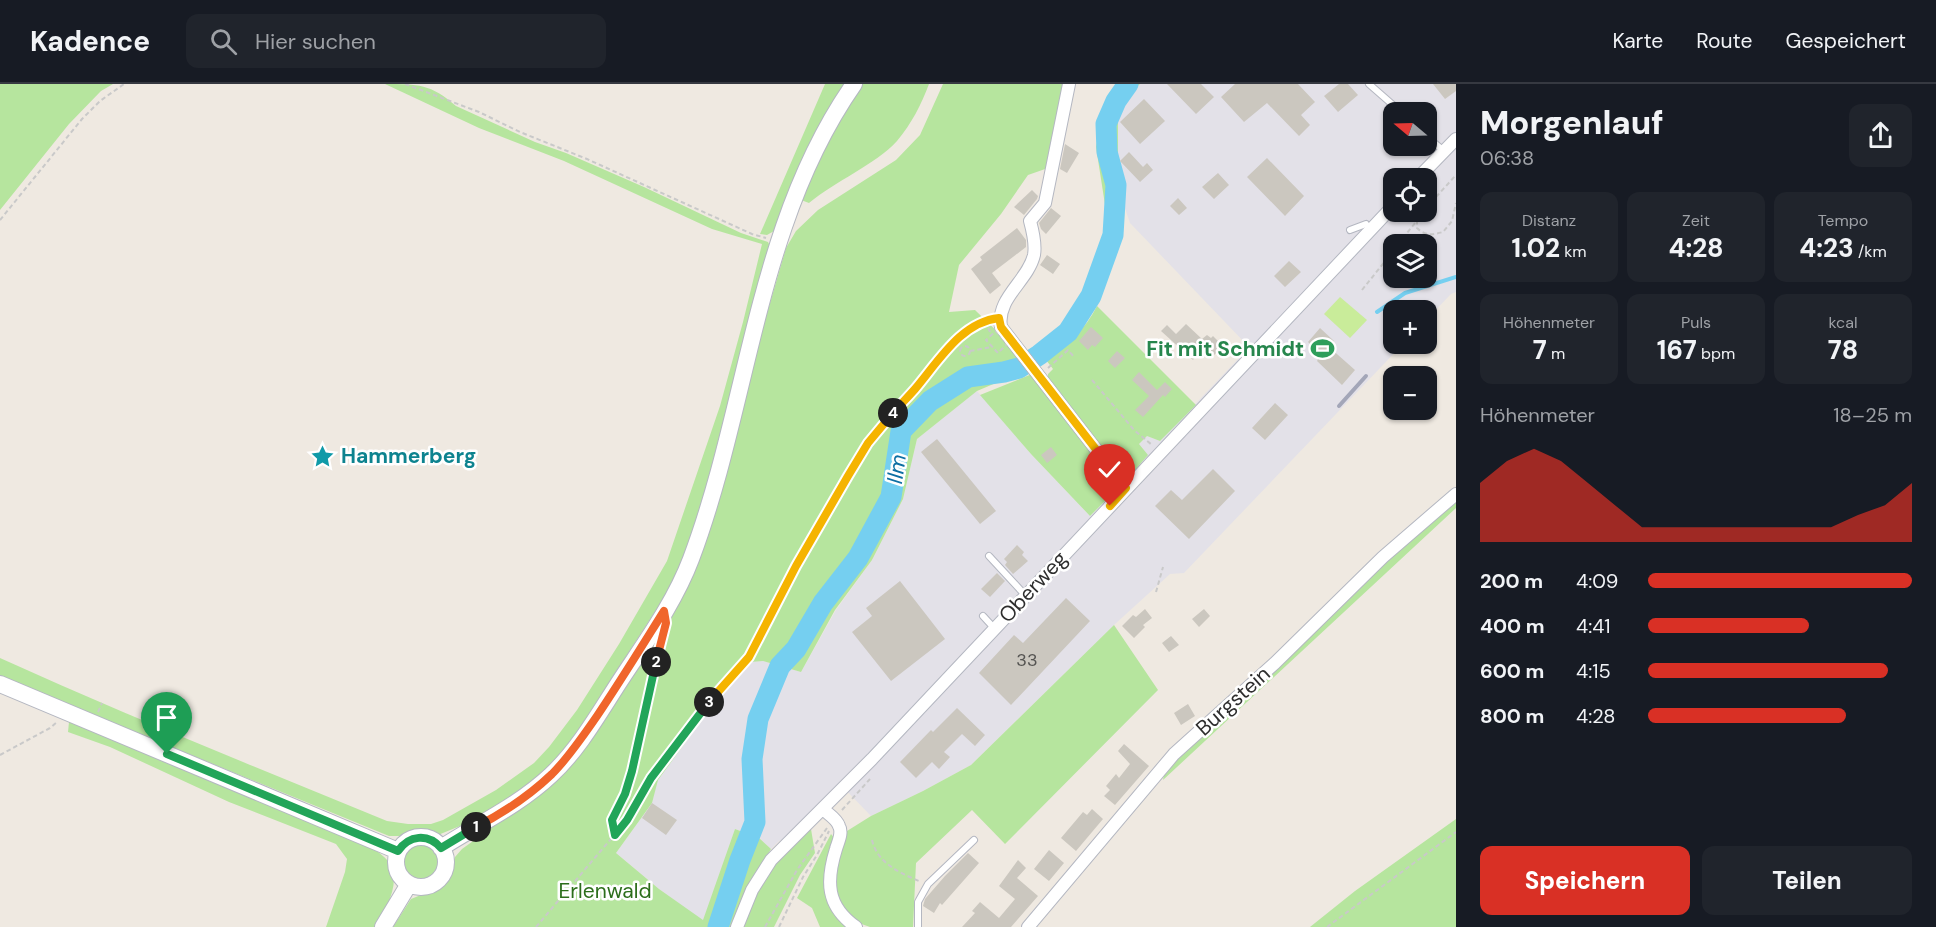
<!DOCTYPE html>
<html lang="de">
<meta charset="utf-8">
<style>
body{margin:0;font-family:"DM Sans",sans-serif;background:#20242c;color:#f1f3f6;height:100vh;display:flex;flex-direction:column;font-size:22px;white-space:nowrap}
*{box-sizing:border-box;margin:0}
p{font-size:20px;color:#9ea1a6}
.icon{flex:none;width:33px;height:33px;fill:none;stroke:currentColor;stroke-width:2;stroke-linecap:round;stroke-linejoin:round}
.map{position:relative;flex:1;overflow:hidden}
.details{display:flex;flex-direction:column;background:#171b24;width:480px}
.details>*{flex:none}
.needle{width:39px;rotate:289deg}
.fabs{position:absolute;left:1383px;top:18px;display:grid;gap:12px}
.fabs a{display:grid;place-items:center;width:54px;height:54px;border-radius:12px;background:#171b24;box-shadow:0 2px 4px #0004;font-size:30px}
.pin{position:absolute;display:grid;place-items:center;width:51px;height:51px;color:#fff;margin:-62px -26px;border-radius:50% 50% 50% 0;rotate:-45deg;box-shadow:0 0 6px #0007}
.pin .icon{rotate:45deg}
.km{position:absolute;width:30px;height:30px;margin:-15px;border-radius:50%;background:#222;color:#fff;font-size:16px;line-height:30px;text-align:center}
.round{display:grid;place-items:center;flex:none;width:63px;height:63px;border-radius:12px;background:#20242c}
.overview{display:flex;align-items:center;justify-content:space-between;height:102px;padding:0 24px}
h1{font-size:33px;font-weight:800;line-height:45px}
.figures{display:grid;grid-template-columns:repeat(3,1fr);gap:9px;height:102px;padding:6px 24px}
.figures div{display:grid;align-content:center;border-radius:12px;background:#20242c;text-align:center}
.figures b{font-size:26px;font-weight:800}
.figures small{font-size:16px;font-weight:400}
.figures p{font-size:16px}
.chart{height:168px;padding:12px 24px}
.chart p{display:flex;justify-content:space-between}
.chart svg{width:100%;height:108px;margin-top:6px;fill:#d93025;opacity:.7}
.button{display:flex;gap:12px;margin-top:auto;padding:12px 24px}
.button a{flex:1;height:69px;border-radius:12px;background:#d93025;color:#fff;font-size:24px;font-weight:800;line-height:69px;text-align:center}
.button a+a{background:#20242c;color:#f1f3f6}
ul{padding:0 24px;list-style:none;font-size:20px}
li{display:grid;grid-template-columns:96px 72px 1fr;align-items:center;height:45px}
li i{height:15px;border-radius:8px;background:#d93025}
header{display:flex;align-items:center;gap:36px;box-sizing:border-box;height:84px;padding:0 30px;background:#171b24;border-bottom:2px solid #363941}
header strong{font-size:28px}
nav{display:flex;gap:33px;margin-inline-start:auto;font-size:21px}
.search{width:420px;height:54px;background:#20242c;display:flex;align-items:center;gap:15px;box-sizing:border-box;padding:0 21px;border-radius:12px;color:#9ea1a6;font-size:22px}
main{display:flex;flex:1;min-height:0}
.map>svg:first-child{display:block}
</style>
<header>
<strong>Kadence</strong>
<div class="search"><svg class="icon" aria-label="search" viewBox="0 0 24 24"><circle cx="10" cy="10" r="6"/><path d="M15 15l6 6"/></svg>Hier suchen</div>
<nav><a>Karte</a><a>Route</a><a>Gespeichert</a></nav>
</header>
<main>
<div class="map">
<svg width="1456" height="843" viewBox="0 0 1456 843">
<rect width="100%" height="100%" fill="#efe9e1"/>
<path fill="#e3e1e8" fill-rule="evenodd" d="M1140,0H1456V208L1451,210L1427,235L1426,226H1394V260H1403L1184,489L1170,490L1114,541L971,681L923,707L871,732L839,699L785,755L779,757L771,765L759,754L735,745L703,837L659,805L616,769L652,719L657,696L702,636L750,578L763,577L801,588L836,526L872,476L903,415L917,355L977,307L1031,370L1090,432L1128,394L1147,371L1139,360L1147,352L1160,357L1241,272L1247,261L1130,139L1118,104V20ZM1394,28H1426V62H1394ZM1394,94H1426V128H1394ZM1394,160H1426V194H1394Z"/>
<path fill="#b6e59e" d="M0,0H113L101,7L69,40L0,126Z
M385,0C418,0 431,0 456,22L535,58L566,69L644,103L741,149L768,158L770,162L706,403L691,455L669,506L572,656L558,674L521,707L487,731L438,751L413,747L401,752H389L0,593V574C128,632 258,684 387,737L408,740H431L443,736L496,706L534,679L549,663L577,626L619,560L667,477L720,322L743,238L762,160L712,145L564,77L479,44Z
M825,0H846L774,147L767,151L760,150Z
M863,0H929C921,21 912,39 897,57C875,81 835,97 809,119L801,116C818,75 837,36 863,0Z
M943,0H1065L1048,84L1028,91L1001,130L959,181L949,228L975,226L1009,259L1021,276L1018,278L1026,286L977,307L917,355L903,415L872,476L835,526L801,588L763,577L750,578L702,636L658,696L652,719L616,769L659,805L703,836L735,745L759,754L771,765L747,806L732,843H393L411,815L438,804L448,796L455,773L462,765L547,704L689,497L786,164L796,147L818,126L896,76L920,51Z
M1117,0H1140L1118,20V104L1106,127L1096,63L1107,14Z
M1097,222L1196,321L1160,357L1147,352L1139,360L1148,371L1128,394L1123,393L1048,294V290L1053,285L1046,276C1066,262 1086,245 1097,222Z
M1032,290L1114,395V408L1090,432L1031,370L980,311Z
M1456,415V424L1163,696L1165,685L1367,494Z
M1114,541L1158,606L1005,760L972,726L916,779L913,843H870L856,838L835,813L833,792L847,747L871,732L923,707L971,681Z
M69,638H75L373,764C378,768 384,772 388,777C403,797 386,824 376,843H326L345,788L347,775L336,760L229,718L110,663L68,648Z
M1456,735V843H1310L1355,807Z
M811,745L815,769L800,791L774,843H742C749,826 755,807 766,792C778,774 795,760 811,745Z
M831,750L835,755C826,792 815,815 849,843H820L812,824L797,814Z
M402 778a19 19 0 1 1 38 0a19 19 0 1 1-38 0Z"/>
<path fill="#c9ec9a" d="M1340,213L1367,236L1350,254L1324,230Z"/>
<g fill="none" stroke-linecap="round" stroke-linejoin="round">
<path stroke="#75cff0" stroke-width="4" d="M1377,228L1405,209L1456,193"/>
<path stroke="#75cff0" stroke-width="21" d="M718,843L740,776L755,738L752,675L758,635L780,582L796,565L823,519L858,474L891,413L901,347L930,317L968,293L1004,288L1019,284L1039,271L1068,248L1091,212L1113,151L1116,101L1107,68L1106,40L1116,17L1128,0"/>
</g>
<path fill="#cbc7bf" d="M1167,0H1201L1214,13L1196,30Z
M1235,0H1298L1315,18L1301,31L1310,41L1299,52L1267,19L1244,38L1221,13Z
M1339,0H1348L1358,11L1338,28L1324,12Z
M1433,0H1456V7L1445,15Z
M1144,15L1165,37L1140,60L1120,38Z
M1065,60L1079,69L1067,89L1060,85Z
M1129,68L1143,83L1147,79L1153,86L1140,98L1120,77Z
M1267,74L1304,112L1285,132L1247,93Z
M1218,89L1229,101L1214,115L1202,103Z
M1032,106L1038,112L1037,115L1024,131L1014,123Z
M1178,114L1187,124L1179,131L1170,122Z
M1051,124L1061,132L1046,150L1041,145L1039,139Z
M1017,144L1026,156V163L992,189L1001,201L990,210L971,185L982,176L980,173Z
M1047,171L1060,180L1053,190L1040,181Z
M1289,177L1301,188L1285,203L1274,192Z
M1186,240L1202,255L1207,251L1211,254L1213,252L1223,262L1211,274L1201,265L1193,276L1161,247L1167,241L1176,250Z
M1091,243L1103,254L1095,263L1092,261L1088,266L1079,257Z
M1320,244L1334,257L1329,263L1355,286L1342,301L1317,277L1318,275L1315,271L1318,268L1308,258Z
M1117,267L1125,274L1115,284L1108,277Z
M1139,288L1157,306L1165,298L1172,305L1165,313L1163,311L1143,333L1135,326L1149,312L1132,296Z
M1275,319L1288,331L1265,356L1252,344Z
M937,355L996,427L980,440L921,368Z
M1051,363L1057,371L1047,379L1041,371Z
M1213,385L1235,407L1189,455L1155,422L1171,406L1182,416Z
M1017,461L1024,468L1022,471L1028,477L1013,490L1005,481L1007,478L1004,475Z
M997,489L1005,497L990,513L981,505Z
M900,497L945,555L891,597L852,548L872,532L866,524Z
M1066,514L1090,537L1011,621L979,589L1014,551L1023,559Z
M1145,525L1152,534L1143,541L1145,543L1134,554L1122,542L1133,531L1136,533Z
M1204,525L1210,532L1199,543L1192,535Z
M1171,552L1179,561L1169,568L1162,559Z
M1188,620L1195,632L1181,641L1174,629Z
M957,624L985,651L975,662L962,650L944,668L950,673L939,685L932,678L916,694L900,678L931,646L933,648Z
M1124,660L1149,682L1115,721L1104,712L1110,706L1106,702L1116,690L1119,694L1130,680L1118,667Z
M652,719L677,736L666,751L642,734Z
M1092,725L1103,735L1076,767L1061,754L1083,728L1087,731Z
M1049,766L1064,779L1049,797L1034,785Z
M968,769L979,779L942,821L940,819L934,829L923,822L925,815L945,792Z
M1018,776L1026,784L1017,794L1038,812L1011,843H962L975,829L972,827L980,818L999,834L1015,815L999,802Z"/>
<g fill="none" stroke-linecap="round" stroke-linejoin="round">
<defs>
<path id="lane" d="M1369,0L1401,28
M1426,52L1444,67
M1350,146L1366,140
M989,472L1025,511
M983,532L994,544
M918,843V818L928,800L974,756"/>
<path id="street" d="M1069,0L1045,119L1030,137C1033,148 1036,160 1034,171C1028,197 996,214 1001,243L1126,404
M1418,94L1456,55
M823,725C828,730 837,735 839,742C843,749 838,758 836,765C826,797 826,822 856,843
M737,843L752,806L771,776L872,675L1394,121
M1028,843L1174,670L1275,579L1383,473L1456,410"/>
<path id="secondary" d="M0,600L398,767
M396 778a25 25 0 1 1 50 0a25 25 0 1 1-50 0Z
M441,764C478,740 518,722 551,691C578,666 598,631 618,600C644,560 674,520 691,475C750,318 756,140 854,0
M383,843L409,800"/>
</defs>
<use href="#lane" stroke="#b4b7c1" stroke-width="8"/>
<use href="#street" stroke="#b4b7c1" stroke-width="14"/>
<use href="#secondary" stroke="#b4b7c1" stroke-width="18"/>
<path stroke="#c9c9c9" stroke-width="2" stroke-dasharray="4.5 3" stroke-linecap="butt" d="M405,0L479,28L520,48L587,75L752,150L766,154
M1426,124L1456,91
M0,136L82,35L100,17L124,0
M1417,136V144C1425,152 1432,151 1443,148L1452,137L1456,119
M1398,160L1424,128
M1362,206L1394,166
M985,237L990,248
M996,247L1007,260L998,269L986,256Z
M960 267a5 5 0 1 1 10 0a5 5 0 1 1-10 0Z
M970,267L992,263
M1048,284L1068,266L1074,273
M1092,296L1134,346L1152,361
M1156,508L1163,483
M98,628L102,619
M0,671L50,644L57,638
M842,726L870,695
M615,750L612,736L625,710L632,687L651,596L659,565
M872,756C877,779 900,789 919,797
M536,843L627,736L651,694L696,633L749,573L796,482L848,391L881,342L950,263L979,239L990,235
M765,843L797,786L827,744
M779,843L803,793L817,771L829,747
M1327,843L1456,748"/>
<use href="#lane" stroke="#fff" stroke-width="6"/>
<use href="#street" stroke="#fff" stroke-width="12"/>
<use href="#secondary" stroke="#fff" stroke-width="16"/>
<path stroke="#a3a6b8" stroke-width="4" d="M1339,322L1366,292"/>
</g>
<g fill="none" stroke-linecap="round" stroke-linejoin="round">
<defs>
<path id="split-1" d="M167,670L398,767C409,751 428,749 441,764L476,743"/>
<path id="split-2" d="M476,743C503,729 529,712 552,690C569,673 583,652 597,632C620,598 642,562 664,527L666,539L656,578"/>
<path id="split-3" d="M656,578L632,687L625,710L612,736L615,751L627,736L651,694L709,618"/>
<path id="split-4" d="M709,618L749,573L796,482L848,392L868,359L893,329"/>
<path id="split-5" d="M893,329C900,321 908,313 915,305C938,278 961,238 999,234L1001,243L1126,404L1110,422"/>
</defs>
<use href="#split-1" stroke="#fff" stroke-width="12"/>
<use href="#split-2" stroke="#fff" stroke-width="12"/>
<use href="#split-3" stroke="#fff" stroke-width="12"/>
<use href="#split-4" stroke="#fff" stroke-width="12"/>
<use href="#split-5" stroke="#fff" stroke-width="12"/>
<use href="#split-1" stroke="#22a559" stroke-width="8"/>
<use href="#split-2" stroke="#f0652b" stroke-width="8"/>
<use href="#split-3" stroke="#22a559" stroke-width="8"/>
<use href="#split-4" stroke="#f5b400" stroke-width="8"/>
<use href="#split-5" stroke="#f5b400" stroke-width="8"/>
</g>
<defs>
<symbol id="stadium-bare" viewBox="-9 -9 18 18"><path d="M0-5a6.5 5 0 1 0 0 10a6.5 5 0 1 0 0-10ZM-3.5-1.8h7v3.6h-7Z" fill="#2e9e5b" stroke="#fff" stroke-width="2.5" paint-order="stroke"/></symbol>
<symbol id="sight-bare" viewBox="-9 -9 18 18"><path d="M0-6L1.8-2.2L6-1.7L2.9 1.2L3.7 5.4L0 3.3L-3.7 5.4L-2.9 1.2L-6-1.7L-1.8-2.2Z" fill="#0f9aa8" stroke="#fff" stroke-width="2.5" paint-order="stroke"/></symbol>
</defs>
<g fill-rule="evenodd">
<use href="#stadium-bare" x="1306" y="248" width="33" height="33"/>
<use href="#sight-bare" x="306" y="356" width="33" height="33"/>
</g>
<g text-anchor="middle" stroke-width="5" stroke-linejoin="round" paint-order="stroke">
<g font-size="18" fill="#555452">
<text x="1027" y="582">33</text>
</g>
<g font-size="21" font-weight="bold" fill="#27864d" stroke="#fff" text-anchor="end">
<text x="1304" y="272">Fit mit Schmidt</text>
</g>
<g font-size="21" font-weight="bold" fill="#0d838f" stroke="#fff" text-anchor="start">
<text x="341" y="379">Hammerberg</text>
</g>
<g font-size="21" fill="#2e2e2e" stroke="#fff">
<text transform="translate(1033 503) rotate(-47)" y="7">Oberweg</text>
<text transform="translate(1233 617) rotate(-42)" y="7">Burgstein</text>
</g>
<g font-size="21" fill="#2c6e1b" stroke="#fff">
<text x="605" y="814">Erlenwald</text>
</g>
<g font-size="22" font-style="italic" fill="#0d6fa3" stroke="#fff">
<text transform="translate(896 385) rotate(-82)" y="8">Ilm</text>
</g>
</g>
</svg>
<div class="fabs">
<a><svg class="needle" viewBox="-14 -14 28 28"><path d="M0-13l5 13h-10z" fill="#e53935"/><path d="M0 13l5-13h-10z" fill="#9ea1a6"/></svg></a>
<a><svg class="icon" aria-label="locate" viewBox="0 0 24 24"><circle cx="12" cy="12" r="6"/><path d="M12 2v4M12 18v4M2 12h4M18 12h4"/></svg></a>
<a><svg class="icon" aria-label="layers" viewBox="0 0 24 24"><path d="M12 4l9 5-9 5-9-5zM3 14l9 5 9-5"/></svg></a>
<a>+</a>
<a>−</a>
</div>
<div class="pin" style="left:167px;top:670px;background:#1e9e55"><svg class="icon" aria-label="arrive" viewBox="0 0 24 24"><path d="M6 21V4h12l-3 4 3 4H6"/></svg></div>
<div class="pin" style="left:1110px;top:422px;background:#d93025"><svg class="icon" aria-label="check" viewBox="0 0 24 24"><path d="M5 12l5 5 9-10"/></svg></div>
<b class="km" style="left:476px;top:743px">1</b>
<b class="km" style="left:656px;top:578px">2</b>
<b class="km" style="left:709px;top:618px">3</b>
<b class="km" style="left:893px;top:329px">4</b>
</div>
<section class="details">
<div class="overview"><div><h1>Morgenlauf</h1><p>06:38</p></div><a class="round"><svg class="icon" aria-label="share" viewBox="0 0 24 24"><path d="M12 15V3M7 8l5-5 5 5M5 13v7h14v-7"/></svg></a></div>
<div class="figures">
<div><p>Distanz</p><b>1.02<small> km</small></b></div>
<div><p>Zeit</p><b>4:28</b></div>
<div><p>Tempo</p><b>4:23<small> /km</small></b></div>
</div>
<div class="figures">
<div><p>Höhenmeter</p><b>7<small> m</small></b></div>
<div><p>Puls</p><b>167<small> bpm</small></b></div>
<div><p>kcal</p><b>78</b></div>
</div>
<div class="chart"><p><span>Höhenmeter</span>18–25 m</p>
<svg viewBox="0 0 160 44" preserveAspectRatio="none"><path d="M0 44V20L10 11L20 6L30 11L40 20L50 29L60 38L70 38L80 38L90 38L100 38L110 38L120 38L130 38L140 33L150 29L160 20V44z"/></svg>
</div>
<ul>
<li><b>200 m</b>4:09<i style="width:100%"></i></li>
<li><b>400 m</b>4:41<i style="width:61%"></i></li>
<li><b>600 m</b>4:15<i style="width:91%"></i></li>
<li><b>800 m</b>4:28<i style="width:75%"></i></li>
</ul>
<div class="button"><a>Speichern</a><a>Teilen</a></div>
</section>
</main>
